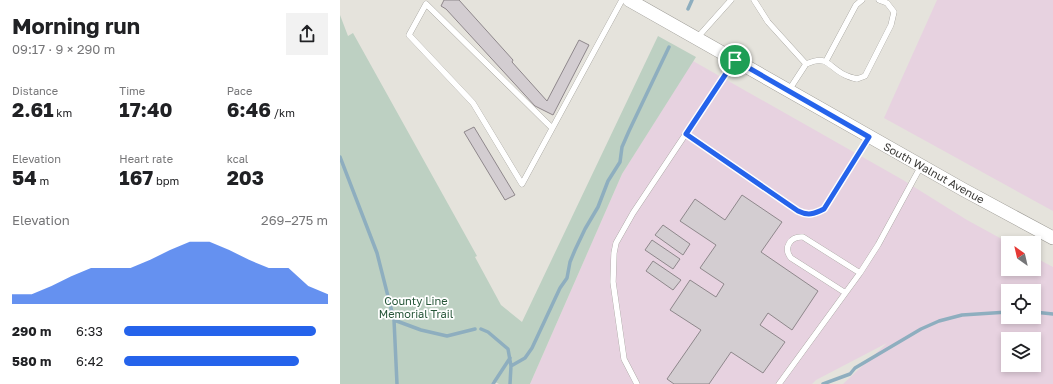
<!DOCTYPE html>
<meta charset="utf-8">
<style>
body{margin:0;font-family:"Golos Text",sans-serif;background:#f2f2f2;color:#202124;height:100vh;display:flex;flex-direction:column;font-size:15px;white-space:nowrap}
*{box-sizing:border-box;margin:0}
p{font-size:13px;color:#757577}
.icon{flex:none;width:22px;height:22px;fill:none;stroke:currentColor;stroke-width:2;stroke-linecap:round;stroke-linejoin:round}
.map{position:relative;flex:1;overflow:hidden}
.drawer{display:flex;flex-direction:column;background:#fff;width:340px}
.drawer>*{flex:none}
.needle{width:26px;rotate:326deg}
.fabs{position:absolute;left:661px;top:236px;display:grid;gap:8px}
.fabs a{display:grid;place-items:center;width:40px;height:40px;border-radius:0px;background:#fff;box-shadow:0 2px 6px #0003;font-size:20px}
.pin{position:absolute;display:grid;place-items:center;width:34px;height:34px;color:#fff;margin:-17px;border:2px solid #fff;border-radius:50%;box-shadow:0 1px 4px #0007}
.round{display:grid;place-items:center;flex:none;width:42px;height:42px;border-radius:0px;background:#f2f2f2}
.headline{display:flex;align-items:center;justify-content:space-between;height:68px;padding:0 12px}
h1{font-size:22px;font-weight:700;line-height:30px}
.figures{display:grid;grid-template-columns:repeat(3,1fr);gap:6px;height:68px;padding:4px 12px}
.figures div{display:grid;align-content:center}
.figures b{font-size:20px;font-weight:700}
.figures small{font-size:11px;font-weight:400}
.figures p{font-size:11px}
.chart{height:112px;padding:8px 12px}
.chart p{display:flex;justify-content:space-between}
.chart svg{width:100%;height:72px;margin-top:4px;fill:#2563eb;opacity:.7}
ul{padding:0 12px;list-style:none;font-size:13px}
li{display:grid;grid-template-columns:64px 48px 1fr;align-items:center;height:30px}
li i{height:10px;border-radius:5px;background:#2563eb}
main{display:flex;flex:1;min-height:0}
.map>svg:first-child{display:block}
</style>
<main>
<section class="drawer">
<div class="headline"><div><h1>Morning run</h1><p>09:17 · 9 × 290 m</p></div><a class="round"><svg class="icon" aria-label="share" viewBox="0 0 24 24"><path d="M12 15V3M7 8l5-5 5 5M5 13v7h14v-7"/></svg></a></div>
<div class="figures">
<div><p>Distance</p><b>2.61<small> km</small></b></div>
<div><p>Time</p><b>17:40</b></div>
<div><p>Pace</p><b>6:46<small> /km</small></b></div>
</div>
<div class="figures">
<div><p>Elevation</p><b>54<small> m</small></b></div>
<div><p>Heart rate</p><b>167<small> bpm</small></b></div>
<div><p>kcal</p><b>203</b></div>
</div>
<div class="chart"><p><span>Elevation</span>269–275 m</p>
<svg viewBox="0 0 160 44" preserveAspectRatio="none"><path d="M0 44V38L10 38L20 33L30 27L40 22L50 22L60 22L70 17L80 11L90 6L100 6L110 11L120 17L130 22L140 22L150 33L160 38V44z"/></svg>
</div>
<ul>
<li><b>290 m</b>6:33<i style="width:94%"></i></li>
<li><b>580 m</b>6:42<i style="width:86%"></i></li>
</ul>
</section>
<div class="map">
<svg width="713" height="384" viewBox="0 0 713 384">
<rect width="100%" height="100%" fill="#e5e3dc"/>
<path fill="#e7d2e0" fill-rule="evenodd" d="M597,0H713V211L544,118Z
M353,61L563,180L627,220L669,243L668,269H694V257L713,267V384H503L547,343L476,380L472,384H190L282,174ZM668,291H694V317H668ZM668,339H694V365H668Z"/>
<path fill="#bdd0c2" d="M0,15L8,36L13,33L137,256L135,257L161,305L182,322L318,36L356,57L282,174L190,384H159L153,381L151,384H0Z"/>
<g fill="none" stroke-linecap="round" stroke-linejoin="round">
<path stroke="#8eaebf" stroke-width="3.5" d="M348,9L352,0
M0,157L37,253L54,320L57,384
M694,312L713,314
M54,320L81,330L107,336L135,329
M141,329L148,332L168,349L171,366L170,384
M171,366L185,358L192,348L220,288L227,278L230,262L235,250L245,229L258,207L268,181L280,162L282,147L289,131L329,47
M153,384L170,358
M483,384L510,374L515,368L581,329L599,321L622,315L668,312"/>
</g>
<path fill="#d3cdd1" stroke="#8e878b" d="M104,0H119L173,60L172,62L207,101L239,40L249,45L213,115L195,106L106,9L101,6Z
M134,127L175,195L165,200L124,132Z
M402,195L442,222L421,252L478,291L452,330L428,313L420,325L445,342L423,373L391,352L369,384H334L327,379L361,330L330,310L350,280L376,297L384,284L360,268L376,245L340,221L355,199L385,220Z
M323,225L350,244L343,255L315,235Z
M312,240L340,259L333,269L305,250Z
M313,261L341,280L333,290L306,271Z"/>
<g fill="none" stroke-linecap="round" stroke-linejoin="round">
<defs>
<path id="service" d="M414,0L428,22L466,64L449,90
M357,38L391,0
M486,61L516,5L522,0
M466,64C488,54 488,67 505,75C509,77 513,78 517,79L525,76L551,25L554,12L547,3L539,0
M212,128L86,4L69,35L133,103L182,184L282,0
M346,134L458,211C468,216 474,214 484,209L529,137
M504,292L451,258C443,248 450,236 463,237L520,273
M297,384L284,359L273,282L274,253L276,243L293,213L395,60
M439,384L520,273L538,245L581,166"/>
<path id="tertiary" d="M289,0L624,190L713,238"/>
</defs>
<use href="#service" stroke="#989690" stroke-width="6"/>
<use href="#tertiary" stroke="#989690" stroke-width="14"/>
<use href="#service" stroke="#fff" stroke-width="5.5"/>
<use href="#tertiary" stroke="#fff" stroke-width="13"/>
</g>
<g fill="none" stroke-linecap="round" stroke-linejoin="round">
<defs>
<path id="route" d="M395,60L529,137L484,209C474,214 468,216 458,211L346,134Z"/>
</defs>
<use href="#route" stroke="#fff" stroke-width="8"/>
<use href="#route" stroke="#2563eb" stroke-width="5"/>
</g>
<g text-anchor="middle" stroke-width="3.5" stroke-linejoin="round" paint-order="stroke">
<g font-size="11" fill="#3b3a37" stroke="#fff">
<text transform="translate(594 173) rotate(29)" y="4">South Walnut Avenue</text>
</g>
<g font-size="11" fill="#275639" stroke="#fff">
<text x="76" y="305">County Line<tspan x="76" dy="13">Memorial Trail</tspan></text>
</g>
</g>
</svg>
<div class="fabs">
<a><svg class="needle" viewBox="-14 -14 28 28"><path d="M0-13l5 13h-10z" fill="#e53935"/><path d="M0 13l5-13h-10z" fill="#757577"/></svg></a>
<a><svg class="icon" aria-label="locate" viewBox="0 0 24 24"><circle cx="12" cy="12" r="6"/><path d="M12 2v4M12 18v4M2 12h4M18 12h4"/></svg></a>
<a><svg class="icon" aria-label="layers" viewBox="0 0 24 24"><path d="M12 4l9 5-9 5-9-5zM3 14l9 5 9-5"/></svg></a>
</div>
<div class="pin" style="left:395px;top:60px;background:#1e9e55"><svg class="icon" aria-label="arrive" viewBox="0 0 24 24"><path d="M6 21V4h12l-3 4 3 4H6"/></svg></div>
</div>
</main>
